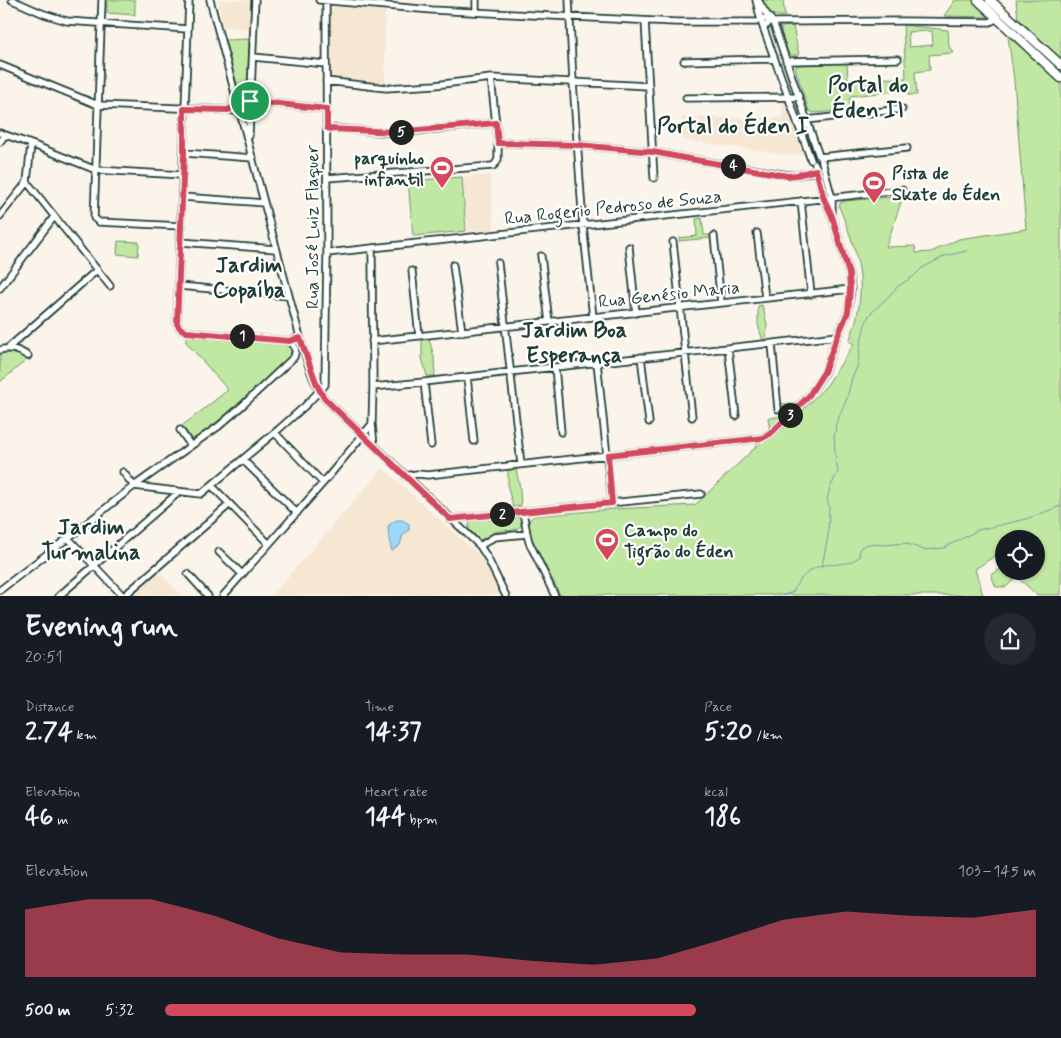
<!DOCTYPE html>
<meta charset="utf-8">
<style>
body{margin:0;font-family:Mynerve,sans-serif;background:#242831;color:#f1f3f6;height:100vh;display:flex;flex-direction:column;font-size:19px;white-space:nowrap}
*{box-sizing:border-box;margin:0}
p{font-size:16px;color:#9ea1a6}
.icon{flex:none;width:28px;height:28px;fill:none;stroke:currentColor;stroke-width:2;stroke-linecap:round;stroke-linejoin:round}
.map{position:relative;height:596px;overflow:hidden}
.sheet{display:flex;flex-direction:column;background:#171b24;flex:1}
.sheet>*{flex:none}
.fabs{position:absolute;left:995px;top:530px;display:grid;gap:10px}
.fabs a{display:grid;place-items:center;width:50px;height:50px;border-radius:50%;background:#171b24;box-shadow:0 1px 4px #0004;font-size:25px}
.pin{position:absolute;display:grid;place-items:center;width:42px;height:42px;color:#fff;margin:-21px;border:2px solid #fff;border-radius:50%;box-shadow:0 1px 5px #0007}
.km{position:absolute;width:25px;height:25px;margin:-12px;border-radius:50%;background:#222;color:#fff;font-size:14px;line-height:25px;text-align:center}
.round{display:grid;place-items:center;flex:none;width:52px;height:52px;border-radius:26px;background:#242831}
.headline{display:flex;align-items:center;justify-content:space-between;height:85px;padding:0 25px}
h1{font-size:28px;font-weight:700;line-height:38px}
.figures{display:grid;grid-template-columns:repeat(3,1fr);gap:8px;height:85px;padding:5px 25px}
.figures div{display:grid;align-content:center}
.figures b{font-size:25px;font-weight:700}
.figures small{font-size:14px;font-weight:400}
.figures p{font-size:14px}
.chart{height:140px;padding:10px 25px}
.chart p{display:flex;justify-content:space-between}
.chart svg{width:100%;height:90px;margin-top:5px;fill:#d1495b;opacity:.7}
ul{padding:0 25px;list-style:none;font-size:16px}
li{display:grid;grid-template-columns:80px 60px 1fr;align-items:center;height:38px}
li i{height:12px;border-radius:6px;background:#d1495b}
.map>svg:first-child{display:block}
</style>
<div class="map">
<svg width="1061" height="596" viewBox="0 0 1061 596">
<rect width="100%" height="100%" fill="#fbf4eb"/>
<filter id="ink" filterUnits="userSpaceOnUse"><feTurbulence type="fractalNoise" baseFrequency=".02" numOctaves="2"/><feDisplacementMap in="SourceGraphic" scale="10" xChannelSelector="R" yChannelSelector="G"/><feConvolveMatrix kernelMatrix="1 2 1 2 8 2 1 2 1" color-interpolation-filters="sRGB"/></filter>
<g filter="url(#ink)">
<path fill="#f6e7d3" d="M218,0H251V29L223,27Z
M333,7L385,11V84L331,78V8Z
M785,100L788,103L789,112L803,154L789,155L683,140L681,117L783,118L782,102Z
M490,175L494,229L468,231L463,177Z
M383,468L481,557L501,595L271,596Z
M157,570L182,595L132,596L133,591Z"/>
<path fill="#c1e8a2" stroke="#70926b" fill-rule="evenodd" d="M107,0H135V15L107,13Z
M763,0H783L785,16C772,17 766,12 763,0Z
M955,0H974L991,15L990,17L944,16Z
M1016,0H1061V60L1018,19Z
M903,25L948,30L949,46L953,53L929,55L930,70L915,72L917,95H908L907,90L850,96V110L813,113L809,111L795,68L797,65L847,63L848,79L906,78ZM932,31L933,45L909,47L908,32Z
M793,26L799,55H789L781,32V27Z
M1008,36L1061,82V595H1037L1017,577L1006,587H996L991,575L1004,567V571H1036V539H1004V550L975,569L983,595H560L532,539L529,529V520L534,516L614,509L695,505L761,442L783,428L798,415L827,385L854,344L849,341C858,321 863,292 859,269C856,250 847,225 839,207L840,203L845,201L903,196L886,247L915,246L916,253L931,252L959,239L1026,229L1014,80Z
M249,39L247,98L241,99L225,40Z
M462,177L466,231L413,236L408,181Z
M702,218L704,235H710L711,238L679,241V238L697,236L696,219Z
M118,241L139,242L138,256L117,254Z
M762,305L767,324L766,341H763L758,325V306Z
M190,335L282,344C289,346 293,350 289,357L240,404L193,440L182,426L228,390L186,342V338Z
M429,339L434,357L435,376H427L422,358V340Z
M3,353C13,353 20,354 28,359L0,382V354Z
M799,402L770,431L768,418C778,417 785,417 782,404Z
M516,469L520,488L521,506L513,507L508,488V470Z
M520,517L522,524C515,534 505,529 495,532C490,534 486,538 480,540L469,529V524L473,520Z"/>
<path fill="#9cd7fd" stroke="#6a99ad" d="M397,520H402L409,524V530L403,535L400,545L392,551L389,540L388,526L393,522Z"/>
<g fill="none" stroke-linecap="round" stroke-linejoin="round">
<path stroke="#6a99ad" stroke-width="1" d="M822,566L828,536L829,507L827,499L830,488L838,472L835,452L834,435L836,430L835,426L847,398L852,378L858,365L860,346L865,325L869,315L888,297L897,287L914,276L922,268L945,256L967,251
M782,596L793,592C798,579 810,567 825,565C838,564 848,565 859,557L860,548L863,546L868,544L885,545L905,543L924,550L944,548L978,530L1026,519L1061,506"/>
<defs>
<path id="minor" d="M12,0L44,14L67,21L188,29
M102,0L94,218L99,222L181,226
M189,0L177,324L180,328L186,332L289,341L300,337
M210,0L300,337C306,358 312,381 324,398L480,546L487,557L506,596
M319,0L432,10L675,22H756
M569,0L573,82L583,225L593,317
M756,0L761,21
M758,0L765,12L773,22L819,156
M476,12V0
M761.5 22a3.5 3.5 0 1 1 7 0a3.5 3.5 0 1 1-7 0Z
M645,21L654,178
M773,22L903,21L990,22L994,20L997,17
M762,24L811,160
M253,57L326,64
M684,61L774,59
M786,61L898,59
M0,65L98,105L229,110L242,112
M326,81L386,88L435,85L491,78L649,86
M686,98L799,97
M245,102L250,101L327,109
M807,120L902,109
M327,128L396,133L496,123
M0,133L31,144L96,170L183,175
M249,136L255,0
M0,142L5,135
M498,143L578,145L653,152L684,158L788,175H797L816,171
M184,153L253,158
M820,157L907,148
M821,158L832,198V216
M327,178L493,166L496,163L498,159V143L491,78
M27,182L110,286
M27,182L31,144
M182,197L264,203
M801,201L811,294
M0,216L27,182
M757,233L765,298
M714,236L721,303
M180,242L276,249
M673,242L692,417
M629,247L636,313
M372,248L373,387L372,424L374,446
M327,253L902,190
M541,256L549,322
M498,263L521,464
M453,265L462,332
M412,271L419,336
M179,286L289,296
M0,288L54,217
M372,341L851,289
M772,344L778,409
M8,348L97,270
M728,348L736,416
M0,350C11,347 19,350 28,356
M641,357L649,422
M597,362L612,503
M555,367L561,432
M467,377L474,441
M424,382L431,445
M373,387L424,382L519,371L837,336
M180,430L191,446
M275,433L323,483
M243,460L297,513
M123,472L134,486L201,494L279,429L306,405L325,385L327,253L326,0
M405,476L417,474L428,475L763,438L770,434L808,397L824,373L835,342L848,312L851,289L849,274L832,216L824,199L815,164
M212,486L269,544
M523,512L527,534L529,542L555,596
M450,519L701,494
M68,538L123,596
M480,546L494,537L527,534
M219,552L242,574
M188,574L208,596
M0,590L68,538L134,486L219,426L243,405L294,357C297,349 295,345 289,341
M59,596L179,492
M124,596L230,504
M223,596L323,483L372,424"/>
<path id="secondary" d="M978,0L1061,78
M990,0L1061,65"/>
</defs>
<use href="#minor" stroke="#1f3d34" stroke-width="9"/>
<use href="#secondary" stroke="#1f3d34" stroke-width="11"/>
<use href="#minor" stroke="#fff" stroke-width="5.5"/>
<use href="#secondary" stroke="#fff" stroke-width="8"/>
</g>
</g>
<g fill="none" stroke-linecap="round" stroke-linejoin="round" filter="url(#ink)">
<defs>
<path id="route" d="M250,101L327,109V128L330,129L396,132L496,123L498,143L578,145L653,152L684,158L788,176L797,175L816,170L824,199L832,216L849,274L850,289L848,312L835,342L824,372L808,397L770,434L763,438L608,455L612,503L450,519L324,398L317,385L300,338L289,341L186,332L180,328L177,324L184,153V109L228,110L242,103Z"/>
</defs>
<use href="#route" stroke="#fff" stroke-width="10"/>
<use href="#route" stroke="#d1495b" stroke-width="6"/>
</g>
<defs>
<symbol id="stadium-pin" viewBox="-11 -11 22 30"><path d="M0 17L-7.5 6A9.5 9.5 0 1 1 7.5 6Z" fill="#d1495b" stroke="#fff"/><path d="M0-5a6.5 5 0 1 0 0 10a6.5 5 0 1 0 0-10ZM-3.5-1.8h7v3.6h-7Z" fill="#fff"/></symbol>
</defs>
<g fill-rule="evenodd">
<use href="#stadium-pin" x="428" y="154" width="28" height="38"/>
<use href="#stadium-pin" x="860" y="169" width="28" height="38"/>
<use href="#stadium-pin" x="593" y="526" width="28" height="38"/>
</g>
<g text-anchor="middle" stroke-width="4.5" stroke-linejoin="round" paint-order="stroke">
<g font-size="18" font-weight="bold" fill="#1f3d34" stroke="#fff" text-anchor="start">
<text x="424" y="164" text-anchor="end">parquinho<tspan x="424" dy="21">infantil</tspan></text>
<text x="892" y="179">Pista de<tspan x="892" dy="21">Skate do Éden</tspan></text>
<text x="624" y="536">Campo do<tspan x="624" dy="21">Tigrão do Éden</tspan></text>
</g>
<g font-size="18" fill="#1f3d34" stroke="#fff">
<text transform="translate(613 207) rotate(-6)" y="6">Rua Rogerio Pedroso de Souza</text>
<text transform="translate(312 227) rotate(-90)" y="6">Rua José Luiz Flaquer</text>
<text transform="translate(669 294) rotate(-6)" y="6">Rua Genésio Maria</text>
</g>
<g font-size="22" font-weight="bold" fill="#1f3d34" stroke="#fff">
<text x="868" y="92">Portal do<tspan x="868" dy="25">Éden II</tspan></text>
<text x="733" y="133">Portal do Éden I</text>
<text x="249" y="272">Jardim<tspan x="249" dy="25">Copaíba</tspan></text>
<text x="574" y="337">Jardim Boa<tspan x="574" dy="25">Esperança</tspan></text>
<text x="91" y="534">Jardim<tspan x="91" dy="25">Turmalina</tspan></text>
</g>
</g>
</svg>
<div class="fabs">
<a><svg class="icon" aria-label="locate" viewBox="0 0 24 24"><circle cx="12" cy="12" r="6"/><path d="M12 2v4M12 18v4M2 12h4M18 12h4"/></svg></a>
</div>
<div class="pin" style="left:250px;top:101px;background:#1e9e55"><svg class="icon" aria-label="arrive" viewBox="0 0 24 24"><path d="M6 21V4h12l-3 4 3 4H6"/></svg></div>
<b class="km" style="left:242px;top:336px">1</b>
<b class="km" style="left:502px;top:514px">2</b>
<b class="km" style="left:790px;top:415px">3</b>
<b class="km" style="left:733px;top:166px">4</b>
<b class="km" style="left:401px;top:132px">5</b>
</div>
<section class="sheet">
<div class="headline"><div><h1>Evening run</h1><p>20:51</p></div><a class="round"><svg class="icon" aria-label="share" viewBox="0 0 24 24"><path d="M12 15V3M7 8l5-5 5 5M5 13v7h14v-7"/></svg></a></div>
<div class="figures">
<div><p>Distance</p><b>2.74<small> km</small></b></div>
<div><p>Time</p><b>14:37</b></div>
<div><p>Pace</p><b>5:20<small> /km</small></b></div>
</div>
<div class="figures">
<div><p>Elevation</p><b>46<small> m</small></b></div>
<div><p>Heart rate</p><b>144<small> bpm</small></b></div>
<div><p>kcal</p><b>186</b></div>
</div>
<div class="chart"><p><span>Elevation</span>103–145 m</p>
<svg viewBox="0 0 160 44" preserveAspectRatio="none"><path d="M0 44V11L10 6L20 6L30 14L40 25L50 32L60 33L70 33L80 36L90 38L100 35L110 26L120 16L130 12L140 14L150 15L160 11V44z"/></svg>
</div>
<ul>
<li><b>500 m</b>5:32<i style="width:61%"></i></li>
</ul>
</section>
